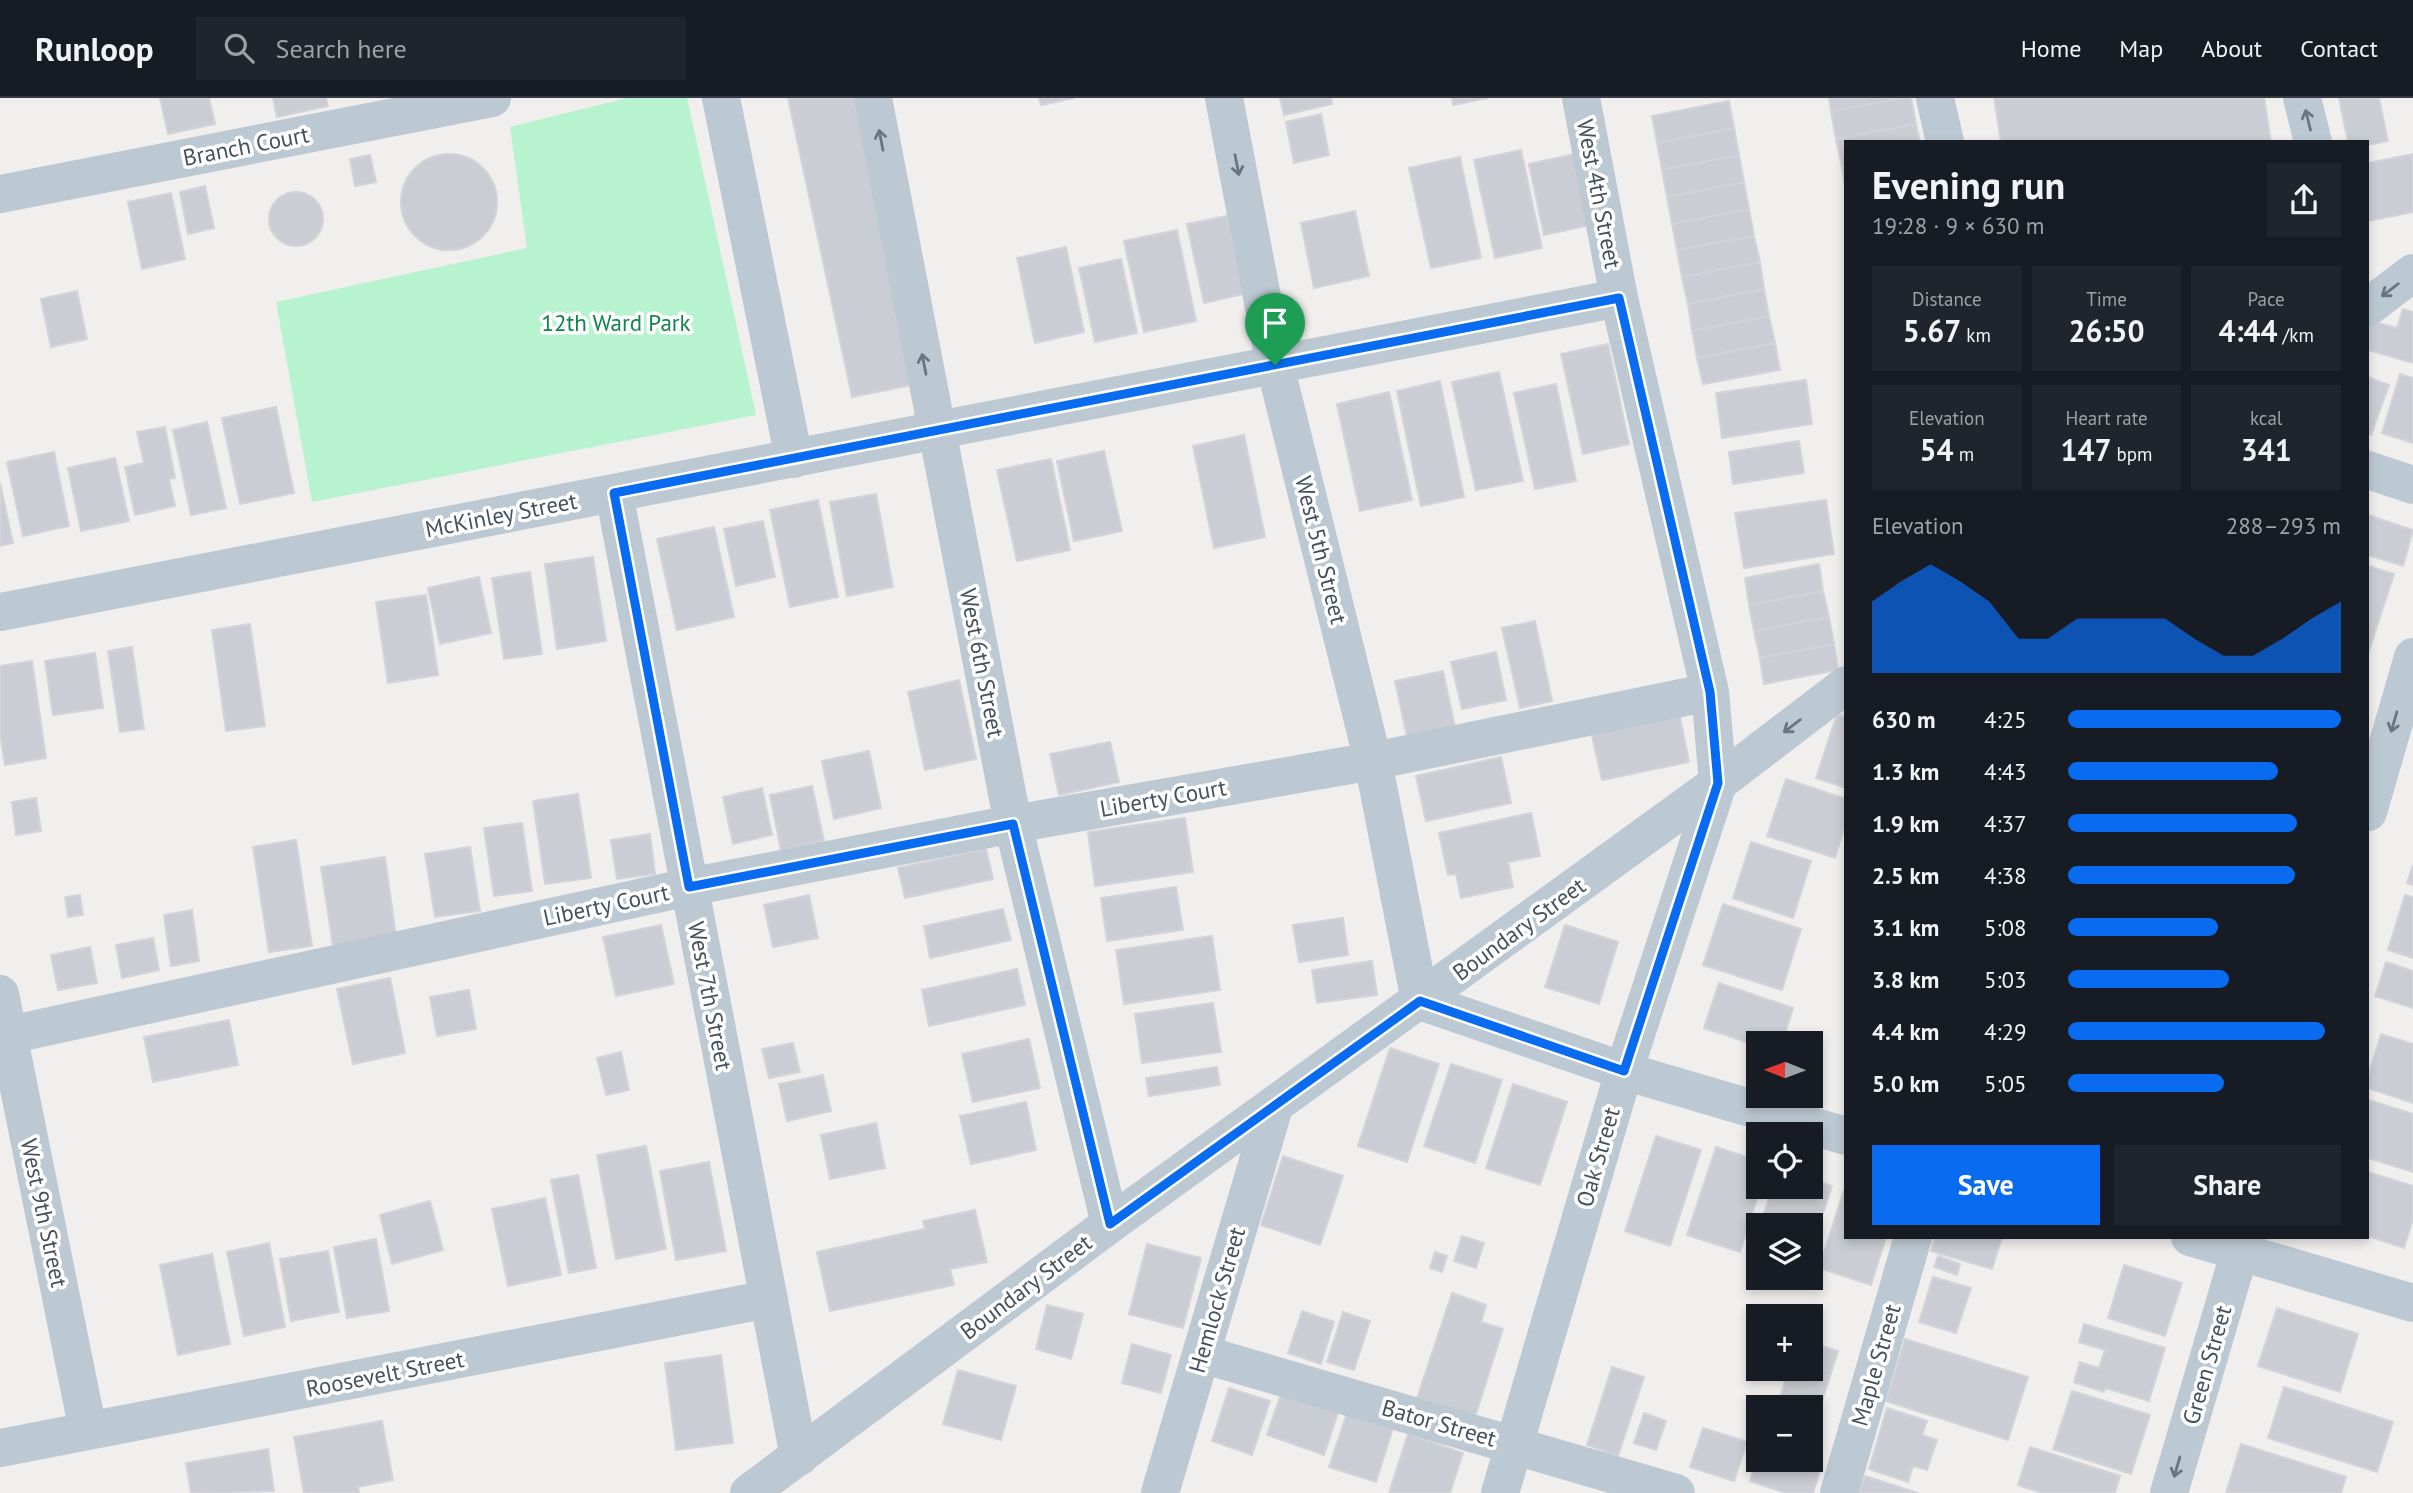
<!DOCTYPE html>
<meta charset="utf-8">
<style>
body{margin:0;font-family:"PT Sans",sans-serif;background:#20242c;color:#f1f3f6;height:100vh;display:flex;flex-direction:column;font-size:26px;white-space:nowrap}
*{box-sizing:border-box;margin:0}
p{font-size:23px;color:#9ea1a6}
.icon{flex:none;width:38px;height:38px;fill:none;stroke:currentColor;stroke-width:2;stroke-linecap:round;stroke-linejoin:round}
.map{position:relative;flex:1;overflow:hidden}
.side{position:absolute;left:1844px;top:42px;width:525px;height:1099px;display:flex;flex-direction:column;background:#171b24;border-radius:0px;box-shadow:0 4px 10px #0003}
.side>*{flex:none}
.needle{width:46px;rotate:271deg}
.tools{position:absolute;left:1746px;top:933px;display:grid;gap:14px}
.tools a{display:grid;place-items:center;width:77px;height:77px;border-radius:0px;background:#171b24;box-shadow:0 4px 10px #0003;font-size:35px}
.pin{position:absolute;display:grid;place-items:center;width:60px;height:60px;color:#fff;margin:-72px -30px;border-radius:50% 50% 50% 0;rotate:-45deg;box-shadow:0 0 7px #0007}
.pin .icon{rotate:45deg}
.round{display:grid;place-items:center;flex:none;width:74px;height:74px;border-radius:0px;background:#20242c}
.summary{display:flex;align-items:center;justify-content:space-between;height:119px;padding:0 28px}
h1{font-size:38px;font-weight:700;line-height:52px}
.stats{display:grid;grid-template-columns:repeat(3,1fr);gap:10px;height:119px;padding:7px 28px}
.stats div{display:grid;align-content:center;border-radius:0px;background:#20242c;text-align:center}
.stats b{font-size:30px;font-weight:700}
.stats small{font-size:19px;font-weight:400}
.stats p{font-size:19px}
.chart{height:196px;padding:14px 28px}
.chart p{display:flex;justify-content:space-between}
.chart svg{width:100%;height:126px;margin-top:7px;fill:#096cf0;opacity:.7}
.cta{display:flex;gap:14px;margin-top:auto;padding:14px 28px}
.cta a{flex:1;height:80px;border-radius:0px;background:#096cf0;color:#fff;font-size:28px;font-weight:700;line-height:80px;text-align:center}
.cta a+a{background:#20242c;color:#f1f3f6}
ul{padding:0 28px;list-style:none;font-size:23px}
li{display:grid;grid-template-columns:112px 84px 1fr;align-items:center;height:52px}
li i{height:18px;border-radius:9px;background:#096cf0}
header{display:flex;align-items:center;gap:42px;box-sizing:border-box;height:98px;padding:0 35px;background:#171b24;border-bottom:2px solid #363941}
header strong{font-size:33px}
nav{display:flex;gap:38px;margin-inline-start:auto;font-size:24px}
.search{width:490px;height:63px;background:#20242c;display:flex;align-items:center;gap:18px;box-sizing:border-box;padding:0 24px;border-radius:0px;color:#9ea1a6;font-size:26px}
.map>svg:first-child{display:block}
</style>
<header>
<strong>Runloop</strong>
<div class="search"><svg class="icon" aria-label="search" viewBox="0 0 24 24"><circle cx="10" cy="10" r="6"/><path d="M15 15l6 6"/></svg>Search here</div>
<nav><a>Home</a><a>Map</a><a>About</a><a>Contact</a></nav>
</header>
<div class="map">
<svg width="2413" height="1395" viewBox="0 0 2413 1395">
<rect width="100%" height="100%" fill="#f1eeee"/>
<path fill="#b8f3cf" d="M627,0H687L756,317L312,404L276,204L527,150L510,29Z"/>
<path fill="#cacdd3" stroke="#d2d4da" stroke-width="2" d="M160,0H209L215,26L168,36Z
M273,0H326L328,8L277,19Z
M788,0H856L917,286L852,299Z
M1039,0H1074L1041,7Z
M1280,0H1331L1332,6L1284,17Z
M1452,0H1488L1453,7Z
M1829,0H1903L1831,13Z
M1903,0H1911L1916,26L1836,41L1831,13Z
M1994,0H2264L2271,44H2001Z
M2339,0H2379L2388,43L2368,47V44H2348Z
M1729,3L1734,30L1657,45L1652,18Z
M1321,16L1329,57L1294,65L1286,24Z
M1916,26L1920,44H1846V68L1842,69L1836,41Z
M1734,30L1739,57L1662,72L1657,45Z
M1521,52L1542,150L1495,160L1474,62Z
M401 104a48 48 0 1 1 96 0a48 48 0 1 1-96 0Z
M1575,56L1590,127L1544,137L1529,66Z
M2413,56V114L2368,123V65Z
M370,57L376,84L355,88L350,61Z
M1739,57L1744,84L1667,99L1662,72Z
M1460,59L1481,160L1431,170L1409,70Z
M1846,68V94L1842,69Z
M1744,84L1749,111L1672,126L1667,99Z
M205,88L214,130L188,136L180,94Z
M269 121a27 27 0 1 1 54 0a27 27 0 1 1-54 0Z
M171,95L185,161L142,171L128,104Z
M1749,111L1754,138L1677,152L1672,126Z
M1355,113L1369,178L1314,190L1301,125Z
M1227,118L1243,196L1204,205L1187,126Z
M1177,132L1196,223L1144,234L1124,143Z
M1754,138L1760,164L1682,179L1677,152Z
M1066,149L1084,234L1035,245L1017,160Z
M1121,161L1137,235L1095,244L1079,170Z
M1760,164L1764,191L1688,206L1682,179Z
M1764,191L1769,218L1692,233L1688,206Z
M77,193L87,241L51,249L41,201Z
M2403,211L2413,214V265L2368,252V222L2397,230Z
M1769,218L1775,245L1697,260L1692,233Z
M1775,245L1780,272L1703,286L1697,260Z
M1608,246L1629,346L1583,356L1561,256Z
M1499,274L1523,383L1476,392L1452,284Z
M2400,276L2413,280V345L2382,335Z
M2368,279L2389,287L2371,337L2368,336Z
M1806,282L1812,326L1722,340L1716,295Z
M1440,283L1464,399L1421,408L1397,293Z
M1556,286L1576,383L1535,391L1514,295Z
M1389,294L1412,402L1360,413L1337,306Z
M276,309L294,395L240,406L222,320Z
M207,324L226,410L191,417L173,332Z
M165,329L175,380L169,381L175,408L135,417L125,369L144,365L137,334Z
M1244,337L1265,439L1214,450L1193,348Z
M1799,343L1804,375L1733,386L1729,354Z
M1104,353L1122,433L1074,443L1057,363Z
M54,354L69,428L23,438L7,364Z
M115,360L129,423L81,433L68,370Z
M1051,361L1070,452L1017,463L997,372Z
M0,385L13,445L0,448Z
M876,396L893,489L847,498L830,404Z
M818,402L838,499L790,509L770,412Z
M1826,402L1834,456L1744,470L1735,415Z
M2368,417L2413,432L2403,468L2368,457Z
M763,423L775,479L736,488L724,431Z
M714,429L734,519L677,532L657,441Z
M593,459L606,543L557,551L545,466Z
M1819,466L1823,493L1749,507L1745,480Z
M2368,468L2394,476L2368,556Z
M530,474L542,556L504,561L492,480Z
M479,479L491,535L440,546L428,490Z
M1823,493L1829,519L1754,533L1749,507Z
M426,497L438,577L388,585L376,504Z
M1829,519L1834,546L1760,560L1754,533Z
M1535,523L1552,603L1520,610L1502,530Z
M250,526L265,628L226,633L212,532Z
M1834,546L1838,572L1764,586L1760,560Z
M132,549L144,631L120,634L108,553Z
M1496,554L1506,602L1462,611L1451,564Z
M95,555L103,610L53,617L45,563Z
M32,563L46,660L5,667L0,635V568Z
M1443,573L1455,629L1407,639L1395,583Z
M959,582L976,661L925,672L908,594Z
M1679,614L1689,664L1602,682L1591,633Z
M1837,616L1846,619V690L1816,680Z
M1110,644L1119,684L1059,697L1050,656Z
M869,653L881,710L834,721L822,663Z
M1501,659L1511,705L1426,723L1416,678Z
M1786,681L1846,701V724L1835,760L1767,738Z
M812,688L824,743L781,752L770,697Z
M762,690L772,737L733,746L723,699Z
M578,696L591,780L545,786L533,703Z
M36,700L41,733L16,737L12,704Z
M1531,715L1540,758L1508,764L1513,789L1461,800L1456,776L1448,777L1439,735Z
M1185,720L1193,774L1095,788L1088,734Z
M522,725L532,793L494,798L484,730Z
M650,736L655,776L617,781L611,742Z
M296,742L312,848L269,854L253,749Z
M1751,744L1811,763L1793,820L1733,800Z
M470,749L480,813L435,819L425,756Z
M986,751L993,781L905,800L898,770Z
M385,759L396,839L333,848L321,769Z
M2413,767V787L2407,785Z
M1176,789L1183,832L1107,843L1101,800Z
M80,797L83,817L68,819L65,799Z
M809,797L818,840L773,849L764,807Z
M2405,797L2413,799V860L2388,852Z
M1723,806L1801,831L1782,892L1703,867Z
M1003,811L1011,842L930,860L924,828Z
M192,812L199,863L171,868L164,817Z
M1343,820L1348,857L1299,864L1293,827Z
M661,827L674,886L616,898L603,839Z
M1565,827L1618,844L1599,906L1545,889Z
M1212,838L1220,892L1124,906L1116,852Z
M153,840L159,872L122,880L116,847Z
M90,849L97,885L58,892L51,857Z
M1372,863L1377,897L1317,905L1312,872Z
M2386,864L2413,873V910L2375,898Z
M1017,871L1025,907L929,928L922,892Z
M390,880L405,955L353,966L337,891Z
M1719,885L1793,910L1782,945H1759V948L1704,930Z
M469,892L476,931L437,938L430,899Z
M1213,905L1221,954L1142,965L1135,916Z
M229,922L238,967L153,984L144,939Z
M2381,936L2413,946V1005L2368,990V979Z
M1029,941L1040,990L973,1004L962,956Z
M793,945L800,974L769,980L762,951Z
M1390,950L1439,966L1407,1064L1358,1048Z
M621,954L629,992L606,997L597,960Z
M1451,966L1502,982L1475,1065L1424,1048Z
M1217,969L1220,987L1149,998L1146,980Z
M823,977L831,1013L787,1023L779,986Z
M1513,986L1567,1004L1540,1087L1486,1070Z
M2369,1002L2413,1016V1074L2368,1060Z
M1026,1004L1036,1052L971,1066L960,1018Z
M876,1025L885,1070L830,1081L821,1037Z
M1656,1038L1701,1052L1670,1148L1625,1133Z
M646,1048L666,1151L616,1161L597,1057Z
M1716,1049L1759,1063V1088H1761L1740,1154L1687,1137Z
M1283,1058L1343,1078L1320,1147L1261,1127Z
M709,1064L726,1153L676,1162L660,1073Z
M2368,1074L2413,1088V1121L2404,1150L2368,1138Z
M578,1077L596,1170L569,1175L551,1082Z
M1811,1081L1832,1088L1811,1152V1127H1760L1773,1088H1811Z
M1845,1089L1846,1139H1886L1871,1187L1819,1170Z
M545,1100L561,1177L508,1188L492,1111Z
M430,1103L443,1152L392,1166L380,1117Z
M975,1112L987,1164L950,1171L954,1187L830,1213L817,1154L925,1131L923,1123Z
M1759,1132V1158L1751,1155Z
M1462,1138L1484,1145L1476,1170L1454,1163Z
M1935,1139H2002L1992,1171L1931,1153Z
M376,1141L389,1213L347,1220L334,1149Z
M269,1145L285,1229L244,1238L227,1154Z
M1147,1146L1201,1160L1183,1230L1129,1216Z
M328,1153L339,1214L291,1223L280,1161Z
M1435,1154L1447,1158L1442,1174L1430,1170Z
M212,1156L230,1246L178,1257L160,1167Z
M1938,1158L1960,1166L1957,1177L1934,1169Z
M2124,1167L2182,1185L2165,1238L2108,1220Z
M1933,1179L1971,1190L1956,1235L1919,1224Z
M1452,1195L1486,1207L1481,1224L1503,1231L1475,1319L1417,1300Z
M1047,1207L1083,1216L1071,1261L1036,1251Z
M2277,1210L2358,1236L2340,1294L2258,1268Z
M1302,1213L1334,1224L1321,1266L1288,1255Z
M1343,1214L1370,1223L1354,1272L1327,1264Z
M2084,1226L2165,1250L2149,1303L2105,1290L2104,1294L2074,1284L2080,1264L2099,1270L2105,1252L2079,1244Z
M1905,1241L2028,1279L2008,1342L1886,1303Z
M1811,1245L1838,1253L1817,1319L1811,1317V1309H1787L1778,1306L1789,1270H1811Z
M1132,1246L1171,1257L1161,1295L1122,1285Z
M721,1257L733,1345L676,1352L665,1265Z
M1612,1269L1644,1279L1618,1358L1587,1347Z
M958,1272L1016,1288L1001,1342L943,1326Z
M2284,1289L2393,1324L2377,1374L2268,1340Z
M1229,1290L1270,1303L1252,1357L1212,1343Z
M2072,1293L2150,1317L2131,1376L2053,1351Z
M1281,1296L1338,1315L1324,1357L1267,1337Z
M1887,1310L1927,1323L1922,1337L1937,1342L1927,1372L1913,1368L1908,1384L1869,1371Z
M1347,1315L1393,1330L1376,1384L1329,1369Z
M1644,1315L1666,1323L1656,1352L1634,1345Z
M382,1323L393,1382L358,1389L359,1395H304L294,1339Z
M1703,1330L1747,1344L1734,1383L1690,1369Z
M1408,1336L1463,1355L1450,1395H1389Z
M2241,1346L2346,1379L2341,1395H2226Z
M2030,1349L2120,1378L2115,1395H2042L2018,1387Z
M268,1351L274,1393L191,1395L186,1365Z
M1759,1355V1362H1809L1822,1366L1813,1395H1786L1750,1383Z
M1865,1378L1918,1395H1859Z"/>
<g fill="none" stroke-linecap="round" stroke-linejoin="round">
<path stroke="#bdc9d2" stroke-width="38" d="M721,0L794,361
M873,0L1013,726L1110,1126
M1224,0L1275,267L1373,663L1420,903L1624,973L1846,1038
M1935,0L1945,44
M2302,0L2313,44
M0,96L492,0
M2368,209L2413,175
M2368,372L2413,387
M614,395L799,1359
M0,514L1619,200
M2368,714L2413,559
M0,896L88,1333
M0,939L689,789L1013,726L1373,663L1710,594
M2190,1139L2413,1205
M1202,1256L1676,1395
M0,1350L769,1201
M749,1395L1110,1126L1718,685L1846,587
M1160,1395L1274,1009
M1500,1395L1624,973L1718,685L1710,594L1619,200L1581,0
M1839,1395L1913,1139
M2169,1395L2244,1139"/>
</g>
<defs><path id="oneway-shaft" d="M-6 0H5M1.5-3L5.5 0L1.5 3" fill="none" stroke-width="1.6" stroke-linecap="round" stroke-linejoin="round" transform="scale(1.75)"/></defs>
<g stroke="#697580">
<use href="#oneway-shaft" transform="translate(2308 22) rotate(-104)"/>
<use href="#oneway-shaft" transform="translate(881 42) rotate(-101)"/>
<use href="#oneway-shaft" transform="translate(1237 67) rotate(79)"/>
<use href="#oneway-shaft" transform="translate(2390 192) rotate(143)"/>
<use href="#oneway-shaft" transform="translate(924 266) rotate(-101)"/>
<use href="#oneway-shaft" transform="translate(2394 624) rotate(106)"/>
<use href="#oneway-shaft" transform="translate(1792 628) rotate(143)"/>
<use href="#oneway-shaft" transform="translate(2177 1369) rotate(106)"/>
</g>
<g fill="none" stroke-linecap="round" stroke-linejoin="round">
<defs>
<path id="route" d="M1619,200L1710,594L1718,685L1624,973L1420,903L1110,1126L1013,726L689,789L614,395Z"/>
</defs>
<use href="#route" stroke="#fff" stroke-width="14"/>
<use href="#route" stroke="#096cf0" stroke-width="9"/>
</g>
<g text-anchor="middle" stroke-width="7" stroke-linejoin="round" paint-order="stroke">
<g font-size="23" fill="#45515d" stroke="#fff">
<text transform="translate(246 48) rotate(-11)" y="8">Branch Court</text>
<text transform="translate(1599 96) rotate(79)" y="8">West 4th Street</text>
<text transform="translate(501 417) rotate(-11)" y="8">McKinley Street</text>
<text transform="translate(1321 452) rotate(76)" y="8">West 5th Street</text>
<text transform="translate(982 565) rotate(79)" y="8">West 6th Street</text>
<text transform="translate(1163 700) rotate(-10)" y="8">Liberty Court</text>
<text transform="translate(606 807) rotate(-12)" y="8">Liberty Court</text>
<text transform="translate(1519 831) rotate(-36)" y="8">Boundary Street</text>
<text transform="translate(710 898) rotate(79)" y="8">West 7th Street</text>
<text transform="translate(1598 1059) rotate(-74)" y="8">Oak Street</text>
<text transform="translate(44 1115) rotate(78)" y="8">West 9th Street</text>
<text transform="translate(1026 1189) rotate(-37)" y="8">Boundary Street</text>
<text transform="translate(1217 1202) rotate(-74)" y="8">Hemlock Street</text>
<text transform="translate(1876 1267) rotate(-74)" y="8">Maple Street</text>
<text transform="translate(2207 1267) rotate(-74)" y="8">Green Street</text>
<text transform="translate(385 1276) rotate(-11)" y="8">Roosevelt Street</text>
<text transform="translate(1439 1325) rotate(16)" y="8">Bator Street</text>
</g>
<g font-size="23" fill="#0f854b" stroke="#fff">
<text x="616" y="233">12th Ward Park</text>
</g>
</g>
</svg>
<div class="tools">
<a><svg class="needle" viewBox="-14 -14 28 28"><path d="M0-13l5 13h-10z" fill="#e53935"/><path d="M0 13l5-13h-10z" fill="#9ea1a6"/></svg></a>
<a><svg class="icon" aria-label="locate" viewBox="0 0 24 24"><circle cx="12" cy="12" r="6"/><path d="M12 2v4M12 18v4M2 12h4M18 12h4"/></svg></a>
<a><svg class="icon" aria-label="layers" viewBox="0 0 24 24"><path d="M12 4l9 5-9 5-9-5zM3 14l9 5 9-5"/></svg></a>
<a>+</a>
<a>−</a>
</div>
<div class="pin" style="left:1275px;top:267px;background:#1e9e55"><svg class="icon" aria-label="arrive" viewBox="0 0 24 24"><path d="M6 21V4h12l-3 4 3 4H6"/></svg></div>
<section class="side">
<div class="summary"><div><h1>Evening run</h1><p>19:28 · 9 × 630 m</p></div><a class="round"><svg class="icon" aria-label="share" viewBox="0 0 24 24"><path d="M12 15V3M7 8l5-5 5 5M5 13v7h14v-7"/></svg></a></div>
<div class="stats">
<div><p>Distance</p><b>5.67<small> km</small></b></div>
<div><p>Time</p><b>26:50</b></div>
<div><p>Pace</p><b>4:44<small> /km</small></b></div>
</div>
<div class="stats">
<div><p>Elevation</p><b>54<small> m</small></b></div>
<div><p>Heart rate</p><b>147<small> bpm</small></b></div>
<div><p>kcal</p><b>341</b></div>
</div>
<div class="chart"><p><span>Elevation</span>288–293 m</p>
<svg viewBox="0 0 160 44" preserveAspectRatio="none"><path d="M0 44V19L10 12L20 6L30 12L40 19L50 32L60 32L70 25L80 25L90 25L100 25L110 32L120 38L130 38L140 32L150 25L160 19V44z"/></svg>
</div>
<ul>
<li><b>630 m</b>4:25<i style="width:100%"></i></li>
<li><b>1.3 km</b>4:43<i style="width:77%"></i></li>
<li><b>1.9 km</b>4:37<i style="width:84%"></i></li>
<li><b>2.5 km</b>4:38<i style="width:83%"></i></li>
<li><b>3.1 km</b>5:08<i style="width:55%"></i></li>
<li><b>3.8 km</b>5:03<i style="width:59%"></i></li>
<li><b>4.4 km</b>4:29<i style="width:94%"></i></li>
<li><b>5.0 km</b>5:05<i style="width:57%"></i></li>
</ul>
<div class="cta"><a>Save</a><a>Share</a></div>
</section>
</div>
